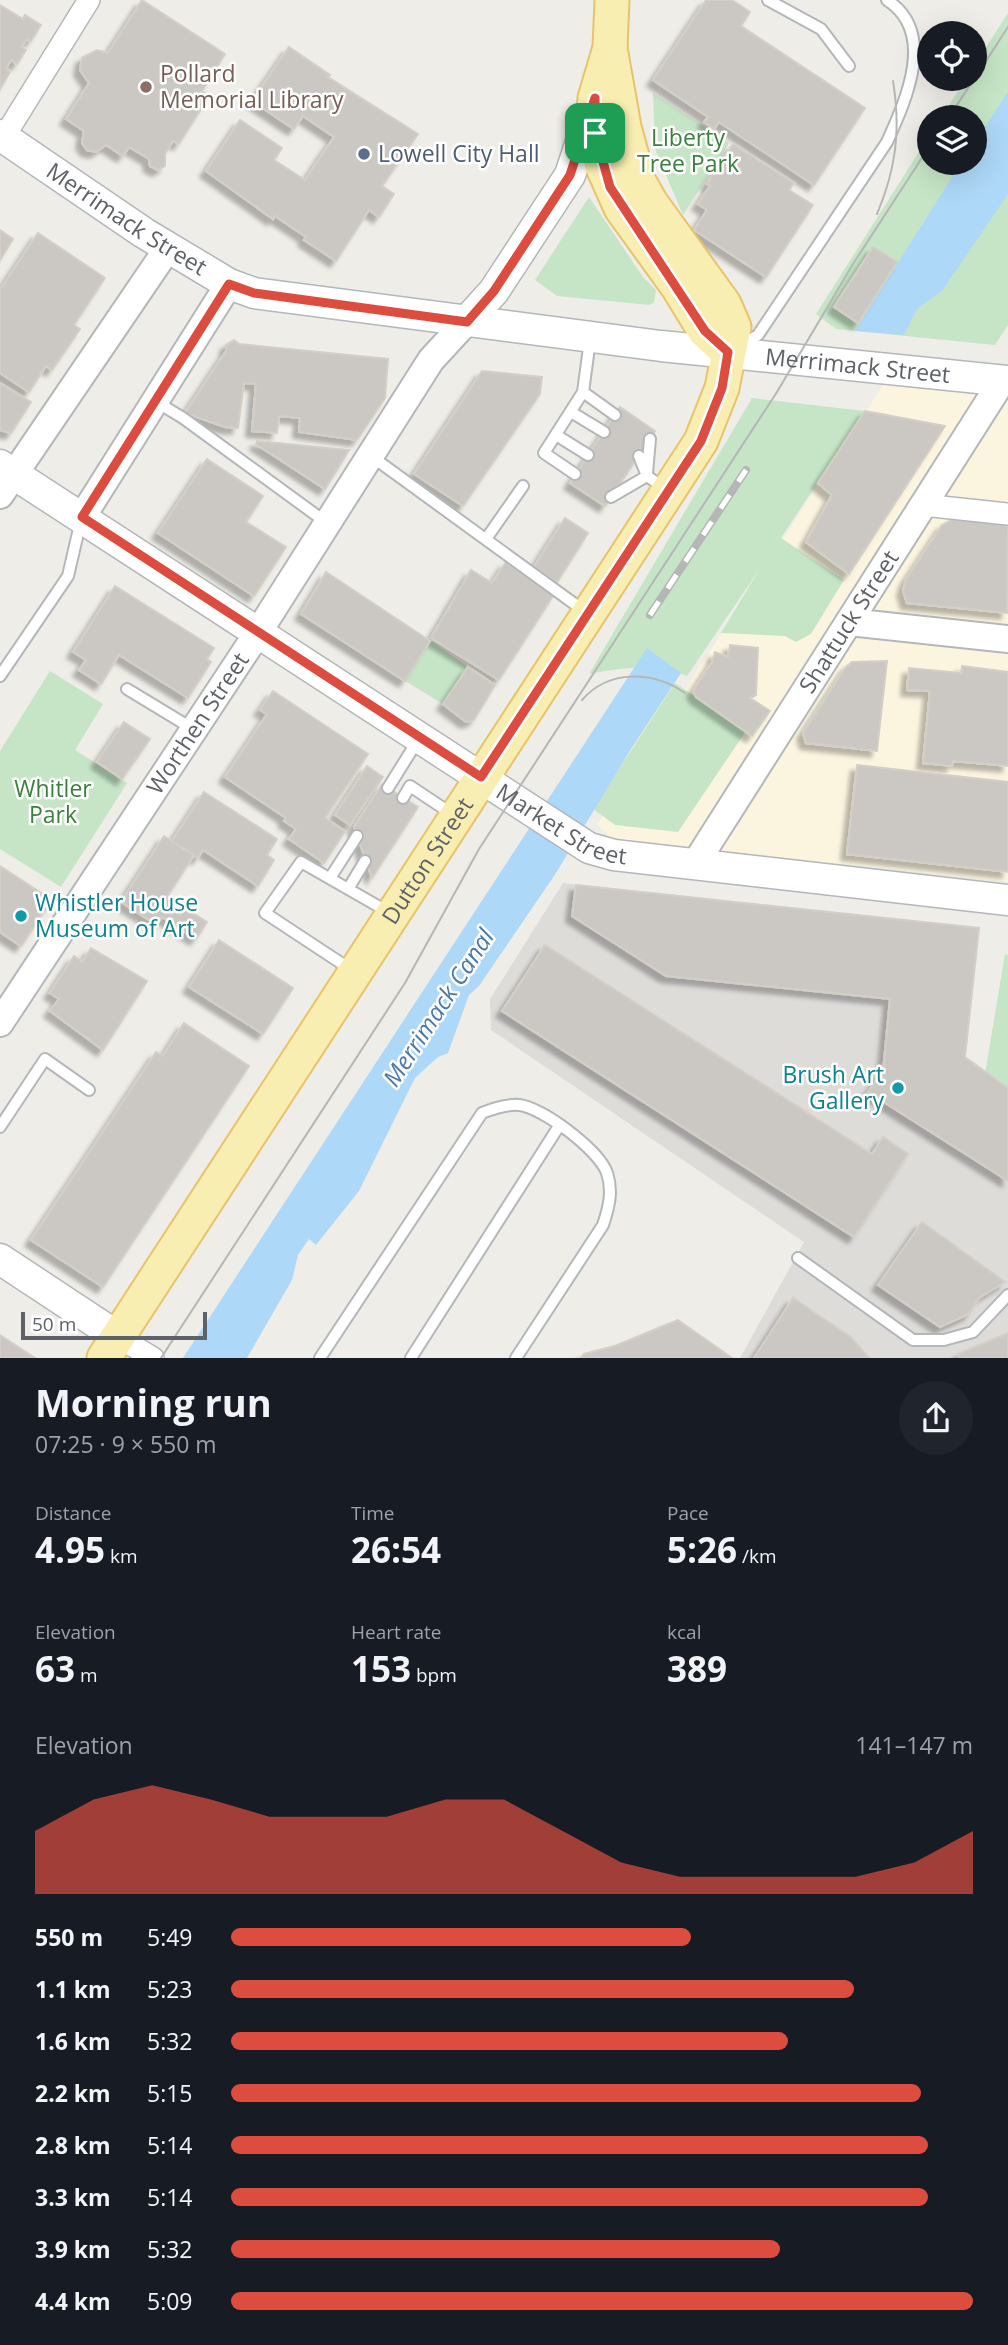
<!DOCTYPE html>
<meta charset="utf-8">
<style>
body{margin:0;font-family:"Open Sans",sans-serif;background:#20242c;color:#f1f3f6;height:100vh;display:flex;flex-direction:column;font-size:26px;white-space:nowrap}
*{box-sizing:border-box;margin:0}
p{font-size:23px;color:#9ea1a6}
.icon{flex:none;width:38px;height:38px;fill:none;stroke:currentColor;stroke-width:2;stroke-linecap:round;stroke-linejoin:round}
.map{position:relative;height:1358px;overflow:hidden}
.drawer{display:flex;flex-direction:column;background:#171b24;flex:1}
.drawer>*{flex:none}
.tools{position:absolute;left:917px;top:21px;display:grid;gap:14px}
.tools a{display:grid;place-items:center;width:70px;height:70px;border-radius:50%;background:#171b24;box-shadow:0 7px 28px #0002;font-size:35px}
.scale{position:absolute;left:21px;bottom:18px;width:186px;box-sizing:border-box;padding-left:7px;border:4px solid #5e6266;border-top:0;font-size:19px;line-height:24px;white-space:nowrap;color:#5e6266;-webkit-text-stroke:5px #fff;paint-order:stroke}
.pin{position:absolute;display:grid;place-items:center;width:60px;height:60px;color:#fff;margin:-30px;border-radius:14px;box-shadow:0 4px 10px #0006}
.round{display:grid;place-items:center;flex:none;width:74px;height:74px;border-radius:37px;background:#20242c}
.summary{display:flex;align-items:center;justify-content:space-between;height:119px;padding:0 35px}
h1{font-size:38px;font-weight:700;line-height:52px}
.metrics{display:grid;grid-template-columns:repeat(3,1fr);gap:10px;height:119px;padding:7px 35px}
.metrics div{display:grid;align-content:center}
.metrics b{font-size:35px;font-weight:700}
.metrics small{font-size:19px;font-weight:400}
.metrics p{font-size:19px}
.chart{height:196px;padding:14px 35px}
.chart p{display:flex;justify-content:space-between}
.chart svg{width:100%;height:126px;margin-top:7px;fill:#dc4d40;opacity:.7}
ul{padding:0 35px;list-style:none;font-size:23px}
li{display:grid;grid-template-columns:112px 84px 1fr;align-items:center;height:52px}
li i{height:18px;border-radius:9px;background:#dc4d40}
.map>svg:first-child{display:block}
</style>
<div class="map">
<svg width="1008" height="1358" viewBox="0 0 1008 1358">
<defs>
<filter id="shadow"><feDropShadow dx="-6" dy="6" stdDeviation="2" flood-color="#0004"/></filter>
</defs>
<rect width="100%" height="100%" fill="#efede7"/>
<path fill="#fbf5e0" d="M891,373L1008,386V882L613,839L597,825Z"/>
<path fill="#dedcd9" d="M563,883L979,928L965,1057L1008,1088V1358H740L804,1242L491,1030L490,999Z"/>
<path fill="#c6e5c6" d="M1008,13V325L995,345L836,329L816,314L929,136V163H975V117H941L966,79H975V65Z
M653,93L729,143L683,215L655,149Z
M589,197L643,277L656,290L654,302L650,305L557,296L535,280Z
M752,398L865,411L781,538L844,580L811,634L796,642L785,636L721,633L761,567L687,676C654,663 623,668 589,674Z
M431,641L468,667L443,704L405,681Z
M50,671L103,704L75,750L127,783L61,887L0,849V751Z
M675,683L746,731L678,832L615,825L593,809Z
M1005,954L1008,955V1088L985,1074Z"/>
<path fill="#aed8f8" d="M1008,92V194L943,290L917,309L904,335L855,331L961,163H975V142Z
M647,648L681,673L631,749L556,873L479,986L469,995L448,1053L438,1057L415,1078L359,1191L316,1245L309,1239L298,1255L292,1280L247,1358H183Z"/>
<path fill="#cbc8c4" stroke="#d4cfc6" stroke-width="2" filter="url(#shadow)" d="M142,0L225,54L202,91L209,96L179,144L173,141L165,154V166L158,170L150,166L149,159L129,147L123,156L106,145L96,152L87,150L82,143L84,131L66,119L89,83L80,70L82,58L97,50L108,53Z
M706,0H732L750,12L741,26L865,108L814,185L719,122L714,129L704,122L708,117L653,80Z
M0,5L23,19L25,15L41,25L31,41L27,39L21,47L26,50L17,64L11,60L6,69L10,72L0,89Z
M289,47L330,75L328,77L418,134L382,186L394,194L379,217L369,210L336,261L304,240L306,237L275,216L273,219L206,171L240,120L282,148L274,160L305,180L334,137L303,116L294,129L252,101Z
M733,144L794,183L789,190L813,205L766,277L694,230L707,210L698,204L710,186L707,184Z
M0,230L13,239L0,260Z
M38,233L105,278L74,325L80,329L52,370L46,366L29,392L0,373V290Z
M873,247L897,262L858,323L834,307Z
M234,340L239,344L388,359L385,398L357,440L299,432L300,418L279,416L277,433L252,431L256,384L244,383L238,428L225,427L185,413L226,351V345Z
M482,371L542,377L540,394L463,506L414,474Z
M0,383L31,402L11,433L0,430Z
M620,407L655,431L605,506L570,483Z
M865,411L945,426L849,574L806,542L832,495L818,483Z
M257,441L349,450L325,489L256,444Z
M207,459L263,496L246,522L286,547L254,596L158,533Z
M565,518L588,533L557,582L534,567Z
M955,518L1008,523L1007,613L907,603L903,590L906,580L942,525Z
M506,562L553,596L499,680L431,638L471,570L492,583Z
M326,572L430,641L405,681L301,614Z
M115,586L214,648L207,659L211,662L188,698L119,655L101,684L79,670L86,660L73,652Z
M730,645L758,648L756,695L750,698L770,711L752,736L696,697L693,691L712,662L715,652L728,657Z
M887,661L877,751L806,743L803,733L846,667L852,662Z
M962,666L1008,672V766L953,761L952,766L923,763L930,691L907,690L909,668L961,673Z
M468,667L495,685L474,720L466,722L443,704Z
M273,691L368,754L325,818L345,831L324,863L289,839L296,829L284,821L286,818L225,777L267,714L260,710Z
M124,722L150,739L122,779L97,762Z
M857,765L1008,782V872L847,854Z
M367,766L383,777L350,825L335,815Z
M382,784L418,807L372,878L354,827Z
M204,792L277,839L267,855L274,860L258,886L203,850L198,858L172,841Z
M164,836L194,855L167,897L207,922L196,939L162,917L157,925L121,902Z
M0,866L52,900L21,946L0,932Z
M576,885L979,928L965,1057L1008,1088V1181L868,1092L883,1071L890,999L666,976L572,916Z
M576,885L979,928L965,1057L1008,1088V1181L868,1092L883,1071L890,999L666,976L572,916Z
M219,940L293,988L263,1034L189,987Z
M545,945L872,1154L883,1137L908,1154L854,1237L502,1011Z
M545,945L872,1154L883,1137L908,1154L854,1237L502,1011Z
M91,948L147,981L103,1050L50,1011L59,999L50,993L74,956L82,962Z
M184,1023L249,1066L103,1287L31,1240L156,1052L163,1056Z
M922,1222L1005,1282L979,1298L969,1314L940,1327L878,1285Z
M922,1222L1005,1282L979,1298L969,1314L940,1327L878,1285Z
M793,1298L851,1337L869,1358H754Z
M793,1298L851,1337L869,1358H754Z
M678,1320L732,1358H581L584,1354L615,1346Z
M1008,1333V1358H960L958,1354Z
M1008,1333V1358H960L958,1354Z
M0,1335L35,1358H0Z"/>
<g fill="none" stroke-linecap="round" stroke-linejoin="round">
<defs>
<path id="service" d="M768,0L821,29L849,66
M740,346L758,335L887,142C906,100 937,32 887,0
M583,392L615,415
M155,401L183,418L327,523
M571,412L604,432
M556,435L588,455
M371,456L587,613
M639,456L647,476L667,490
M647,473L650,439
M575,474L544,453L583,392L590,340
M611,497L647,476
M486,539L523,486
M0,676L68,576L81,520
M127,689L193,729
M388,788L418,740
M403,798L410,786L455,816
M330,878L357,836
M348,889L365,861
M353,971L265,913L301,862L390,913
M0,1127L45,1059L89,1090
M798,1258L913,1340H944L973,1332L1008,1295
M320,1358L482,1113C494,1108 506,1104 519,1105C542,1107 599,1150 607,1173C613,1191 609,1207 603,1225L516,1358
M411,1358L559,1126"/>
<path id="minor" d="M4,137L89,0
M923,505L1008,514
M118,1337L153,1358"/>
<g id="tertiary">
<path d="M0,495L168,248"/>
<path d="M82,517L229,284"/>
<path d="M849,622L1008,639"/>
<path id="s1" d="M695,864L1002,381"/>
<path id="s2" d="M0,1023L259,631L431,360L466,322"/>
</g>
<g id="secondary">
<path id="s3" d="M0,135L144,233L229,284L254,293L661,346L1008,381"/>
<path d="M466,322L494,291L570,175L593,105"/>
<path id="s4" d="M0,465L589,848L614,855L1008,900"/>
<path d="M0,1259L118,1337"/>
</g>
<g id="primary">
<path d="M612,0L610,48L595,98V133L601,163L621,208L678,287L705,331L728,352"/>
<path id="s5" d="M104,1358L701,441L722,388L734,327L724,304L651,203L639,182L624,127L610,48"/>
</g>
</defs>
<use href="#service" stroke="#b4b7ba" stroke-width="14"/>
<use href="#minor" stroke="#b4b7ba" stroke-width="24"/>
<use href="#tertiary" stroke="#b4b7ba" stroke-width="30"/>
<use href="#secondary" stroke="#b3b6ba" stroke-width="33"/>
<use href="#primary" stroke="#e7c469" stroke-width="37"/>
<use href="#service" stroke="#fff" stroke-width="10"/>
<use href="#minor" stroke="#fff" stroke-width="21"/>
<use href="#tertiary" stroke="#fff" stroke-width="26"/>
<use href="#secondary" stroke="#fff" stroke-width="30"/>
<use href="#primary" stroke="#f9eeb2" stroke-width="33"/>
<path stroke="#b5b6b6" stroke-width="2" d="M975,78L1008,27
M949,117L974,79
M877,214C896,169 901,130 893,81
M582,700C609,669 653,671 685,693
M161,1358L405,983L479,849L777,392L853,264L929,147"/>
<defs>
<path id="rail" d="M650,615L746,470"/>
</defs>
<use href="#rail" stroke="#b5b6b6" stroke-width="8"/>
<use href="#rail" stroke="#fff" stroke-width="5" stroke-dasharray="16" stroke-linecap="butt"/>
</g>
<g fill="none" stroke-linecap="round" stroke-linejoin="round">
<defs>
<path id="route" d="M595,98V133L610,187L705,331L728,352L722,388L701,441L481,777L82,517L229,284L254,293L467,322L494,291L570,175Z"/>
</defs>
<use href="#route" stroke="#fff" stroke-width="14"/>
<use href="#route" stroke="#dc4d40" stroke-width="9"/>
</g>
<circle fill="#8d6e63" stroke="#fff" stroke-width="2.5" cx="146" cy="87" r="7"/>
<circle fill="#5c6f8a" stroke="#fff" stroke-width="2.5" cx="364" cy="154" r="7"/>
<g fill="#0f9aa8" stroke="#fff" stroke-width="2.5">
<circle cx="21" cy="916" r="7"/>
<circle cx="898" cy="1088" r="7"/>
</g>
<g text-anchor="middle" stroke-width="5" stroke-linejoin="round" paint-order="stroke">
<g font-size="23" fill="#785e54" stroke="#fff" text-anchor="start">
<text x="160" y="82">Pollard<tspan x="160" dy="26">Memorial Library</tspan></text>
</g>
<g font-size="23" fill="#3c803f" stroke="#fff">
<text x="688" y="146">Liberty<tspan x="688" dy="26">Tree Park</tspan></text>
<text x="53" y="797">Whitler<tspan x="53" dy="26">Park</tspan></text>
</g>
<g font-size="23" fill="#4e5e75" stroke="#fff" text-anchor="start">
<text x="378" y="162">Lowell City Hall</text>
</g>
<g font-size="23" fill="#5e6266" stroke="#fff">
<text dy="8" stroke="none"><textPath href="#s3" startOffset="152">Merrimack Street</textPath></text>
<text dy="8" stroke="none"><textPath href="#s3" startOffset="908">Merrimack Street</textPath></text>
<text dy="8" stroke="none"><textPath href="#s1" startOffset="287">Shattuck Street</textPath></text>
<text dy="8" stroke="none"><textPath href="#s2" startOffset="359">Worthen Street</textPath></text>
<text dy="8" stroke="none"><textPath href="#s4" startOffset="668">Market Street</textPath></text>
<text dy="8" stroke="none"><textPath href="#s5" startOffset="593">Dutton Street</textPath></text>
</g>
<g font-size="23" fill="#0d838f" stroke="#fff" text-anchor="start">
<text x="35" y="911">Whistler House<tspan x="35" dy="26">Museum of Art</tspan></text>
<text x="884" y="1083" text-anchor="end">Brush Art<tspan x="884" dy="26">Gallery</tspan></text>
</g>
<g font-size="24" font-style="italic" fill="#4b79aa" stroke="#fff">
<text transform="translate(439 1008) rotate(-57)" y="8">Merrimack Canal</text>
</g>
</g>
</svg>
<div class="tools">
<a><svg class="icon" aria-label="locate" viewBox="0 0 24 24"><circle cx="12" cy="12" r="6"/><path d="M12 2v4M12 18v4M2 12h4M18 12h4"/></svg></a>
<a><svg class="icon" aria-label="layers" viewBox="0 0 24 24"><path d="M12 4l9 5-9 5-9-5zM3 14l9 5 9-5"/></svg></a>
</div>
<div class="scale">50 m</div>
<div class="pin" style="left:595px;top:133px;background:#1e9e55"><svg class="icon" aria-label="arrive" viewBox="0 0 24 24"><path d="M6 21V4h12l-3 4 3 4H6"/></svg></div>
</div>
<section class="drawer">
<div class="summary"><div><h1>Morning run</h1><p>07:25 · 9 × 550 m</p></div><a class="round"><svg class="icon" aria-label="share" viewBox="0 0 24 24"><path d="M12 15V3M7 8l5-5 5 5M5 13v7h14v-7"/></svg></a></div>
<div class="metrics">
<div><p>Distance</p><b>4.95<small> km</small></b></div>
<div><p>Time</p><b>26:54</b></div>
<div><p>Pace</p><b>5:26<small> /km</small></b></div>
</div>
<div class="metrics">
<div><p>Elevation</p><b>63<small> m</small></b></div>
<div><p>Heart rate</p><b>153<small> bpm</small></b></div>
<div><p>kcal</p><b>389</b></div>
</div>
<div class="chart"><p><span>Elevation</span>141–147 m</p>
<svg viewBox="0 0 160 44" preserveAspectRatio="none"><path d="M0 44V22L10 11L20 6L30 11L40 17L50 17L60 17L70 11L80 11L90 22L100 33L110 38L120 38L130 38L140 38L150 33L160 22V44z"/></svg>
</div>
<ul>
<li><b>550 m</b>5:49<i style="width:62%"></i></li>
<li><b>1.1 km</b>5:23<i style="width:84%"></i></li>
<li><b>1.6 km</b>5:32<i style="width:75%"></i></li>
<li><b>2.2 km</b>5:15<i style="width:93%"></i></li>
<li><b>2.8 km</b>5:14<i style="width:94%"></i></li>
<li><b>3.3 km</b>5:14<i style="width:94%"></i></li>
<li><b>3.9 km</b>5:32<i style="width:74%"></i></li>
<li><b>4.4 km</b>5:09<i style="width:100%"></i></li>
</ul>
</section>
